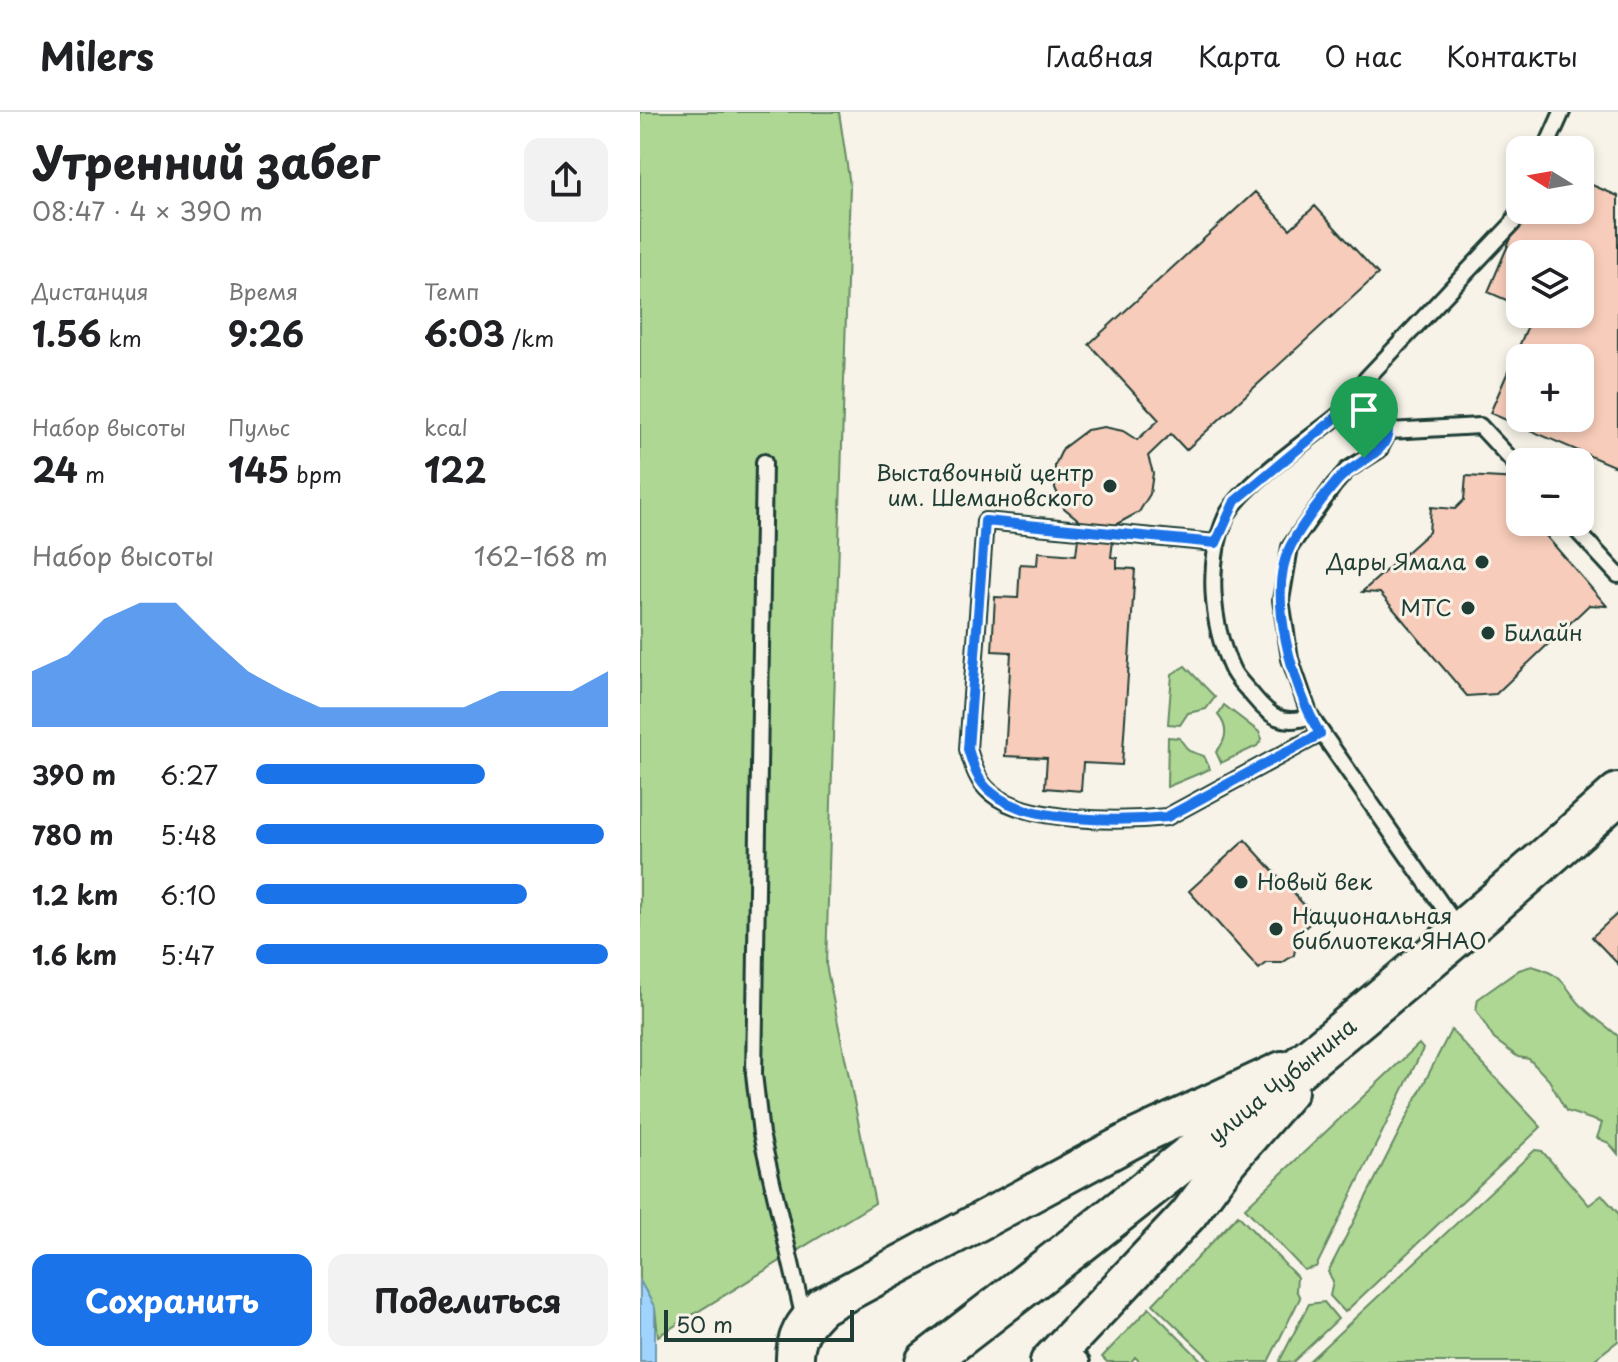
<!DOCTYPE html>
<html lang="ru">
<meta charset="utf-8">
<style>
body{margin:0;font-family:"Playpen Sans",sans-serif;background:#f2f2f2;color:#202124;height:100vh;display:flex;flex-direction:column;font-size:30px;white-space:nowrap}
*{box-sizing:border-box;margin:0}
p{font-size:26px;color:#757577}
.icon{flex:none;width:44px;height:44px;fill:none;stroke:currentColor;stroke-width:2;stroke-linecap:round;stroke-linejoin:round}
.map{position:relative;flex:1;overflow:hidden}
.details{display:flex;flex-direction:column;background:#fff;width:640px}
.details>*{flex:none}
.needle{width:52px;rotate:281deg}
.controls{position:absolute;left:866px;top:24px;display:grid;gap:16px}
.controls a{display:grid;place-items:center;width:88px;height:88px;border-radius:16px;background:#fff;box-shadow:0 4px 12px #0003;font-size:40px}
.scale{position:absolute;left:24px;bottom:20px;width:190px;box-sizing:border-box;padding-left:8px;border:4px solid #1f3d34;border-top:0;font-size:22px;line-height:28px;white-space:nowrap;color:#1f3d34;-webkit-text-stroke:6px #f7f3e8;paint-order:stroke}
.pin{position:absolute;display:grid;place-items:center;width:68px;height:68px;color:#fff;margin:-82px -34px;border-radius:50% 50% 50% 0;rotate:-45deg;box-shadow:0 0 8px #0007}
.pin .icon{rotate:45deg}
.round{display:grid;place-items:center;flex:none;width:84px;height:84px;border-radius:16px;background:#f2f2f2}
.head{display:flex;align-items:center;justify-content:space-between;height:136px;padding:0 32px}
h1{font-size:44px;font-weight:700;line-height:60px}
.figures{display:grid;grid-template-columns:repeat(3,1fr);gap:12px;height:136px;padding:8px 32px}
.figures div{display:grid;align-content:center}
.figures b{font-size:34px;font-weight:700}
.figures small{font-size:22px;font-weight:400}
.figures p{font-size:22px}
.chart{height:224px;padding:16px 32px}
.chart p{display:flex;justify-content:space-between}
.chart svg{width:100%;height:144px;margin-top:8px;fill:#1a73e8;opacity:.7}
.button{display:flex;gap:16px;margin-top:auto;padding:16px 32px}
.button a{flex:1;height:92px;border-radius:16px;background:#1a73e8;color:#fff;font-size:32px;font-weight:700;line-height:92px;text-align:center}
.button a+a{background:#f2f2f2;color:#202124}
ul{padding:0 32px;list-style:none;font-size:26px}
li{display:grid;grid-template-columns:128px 96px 1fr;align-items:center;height:60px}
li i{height:20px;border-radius:10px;background:#1a73e8}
header{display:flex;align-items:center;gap:48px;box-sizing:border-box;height:112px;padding:0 40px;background:#fff;border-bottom:2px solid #e0e0e0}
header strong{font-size:38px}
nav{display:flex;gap:44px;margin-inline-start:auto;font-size:28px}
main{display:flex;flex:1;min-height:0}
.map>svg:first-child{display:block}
</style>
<header>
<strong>Milers</strong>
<nav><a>Главная</a><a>Карта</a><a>О нас</a><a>Контакты</a></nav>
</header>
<main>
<section class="details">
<div class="head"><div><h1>Утренний забег</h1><p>08:47 · 4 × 390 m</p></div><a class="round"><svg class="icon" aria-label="share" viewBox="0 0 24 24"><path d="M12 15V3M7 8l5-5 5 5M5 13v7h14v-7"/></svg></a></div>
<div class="figures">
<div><p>Дистанция</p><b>1.56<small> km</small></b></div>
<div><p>Время</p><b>9:26</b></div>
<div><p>Темп</p><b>6:03<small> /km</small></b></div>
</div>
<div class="figures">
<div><p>Набор высоты</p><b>24<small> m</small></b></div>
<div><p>Пульс</p><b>145<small> bpm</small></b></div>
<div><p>kcal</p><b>122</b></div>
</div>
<div class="chart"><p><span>Набор высоты</span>162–168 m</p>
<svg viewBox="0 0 160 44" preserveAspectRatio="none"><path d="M0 44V27L10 22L20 11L30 6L40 6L50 17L60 27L70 33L80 38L90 38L100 38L110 38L120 38L130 33L140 33L150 33L160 27V44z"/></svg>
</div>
<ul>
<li><b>390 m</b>6:27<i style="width:65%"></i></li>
<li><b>780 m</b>5:48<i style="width:99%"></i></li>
<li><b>1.2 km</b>6:10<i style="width:77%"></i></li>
<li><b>1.6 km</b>5:47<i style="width:100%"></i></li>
</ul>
<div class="button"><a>Сохранить</a><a>Поделиться</a></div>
</section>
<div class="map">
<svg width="978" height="1250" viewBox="0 0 978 1250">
<rect width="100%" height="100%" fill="#f7f3e8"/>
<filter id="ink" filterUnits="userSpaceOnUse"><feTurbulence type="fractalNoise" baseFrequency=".0125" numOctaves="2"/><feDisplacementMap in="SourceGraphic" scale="16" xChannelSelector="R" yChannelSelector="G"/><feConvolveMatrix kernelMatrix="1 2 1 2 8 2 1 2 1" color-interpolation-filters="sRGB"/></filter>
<g filter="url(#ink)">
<path fill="#aed794" stroke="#668a64" stroke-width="2" d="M0,0H199L210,73L186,853L235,1091L18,1224L15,1196L0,1169Z
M545,554L575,585L566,597L548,601L540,613L528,612L532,562Z
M584,593L619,620L622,627L617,634L581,651L576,640C587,628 589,616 578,603Z
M528,625L539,626L549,639L564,644L570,657L527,675Z
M892,854C931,865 923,878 947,899C957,908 968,915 978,924V1042L969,1031L957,1026L962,1011L926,999L909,968L889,947L878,945L854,927L836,898L838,887L879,858Z
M811,918L901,1015L705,1200L690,1184L693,1169L688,1160Z
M779,932L783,937L676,1155L664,1158L605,1096Z
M895,1038L902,1039L949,1093L962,1083L978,1101V1229L951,1250H668Z
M598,1103L657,1165L656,1178L660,1186L628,1250H573L513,1192Z
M684,1190L698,1207L653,1250H639L669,1192Z
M509,1196L563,1250H500L495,1245L491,1250H467L462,1245Z"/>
<path fill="#a0d4fe" stroke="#6c98ad" stroke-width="2" d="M0,1169L15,1196V1250H0Z"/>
<path fill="#f8ccba" stroke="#1f3d34" stroke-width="2" fill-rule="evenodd" d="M940,68L978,84V356L850,301L893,202H940V142H880V194L848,180L883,98H940ZM880,246H940V306H880Z
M615,80L650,117L675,94L738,162L546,338L531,322L508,344L513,361L510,382L499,400L475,413L471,445L477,446V456L495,457L482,653L443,651L441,679L405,676L407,646L365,644L371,540L352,539L355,485L378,486L380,452L397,453L398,440L436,443L440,409L424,396L415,376V353L423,336L447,318L464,315L483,319L497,328L519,308L449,232Z
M826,364L879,367L880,410H894L967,494L949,493L856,582L827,584L740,481L722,480L789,420L791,395L815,397L824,388Z
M605,728L676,806L658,822L654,843L642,851H627L619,857L549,779Z
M978,801V852L952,825Z"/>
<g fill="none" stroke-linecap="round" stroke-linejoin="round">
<defs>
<path id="service" d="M905,38L922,0
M749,319L840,314L880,357
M124,350L114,962L121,1022L164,1207
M929,410L978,463
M576,431L345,409L328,637C333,653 337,669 350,680C386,711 481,710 527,705L680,622
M670,604C644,614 630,605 613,584C606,575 595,566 591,555C571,511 566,450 586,405C601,373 674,324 704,299
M820,819L670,604L650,547L641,488L650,435L694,373L707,358L739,338L749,319C741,300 723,298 704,299L727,266L873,111L880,95
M426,1232L442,1250"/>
<path id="tertiary" d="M155,1250C154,1225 164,1211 182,1194L495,1026L642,958
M409,1250L548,1103L588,1049L649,979"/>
<g id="secondary">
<path id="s1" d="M286,1250C523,1068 756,882 978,682"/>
</g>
</defs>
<use href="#service" stroke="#1f3d34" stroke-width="20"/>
<use href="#tertiary" stroke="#1f3d34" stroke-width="42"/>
<use href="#secondary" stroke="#1f3d34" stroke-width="46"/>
<use href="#service" stroke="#f7f3e8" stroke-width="14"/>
<use href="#tertiary" stroke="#f7f3e8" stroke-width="36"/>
<use href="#secondary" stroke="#f7f3e8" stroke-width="40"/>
</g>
</g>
<g fill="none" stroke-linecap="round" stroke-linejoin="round" filter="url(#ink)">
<defs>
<path id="route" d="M719,298C736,303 755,309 745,329C737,345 710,354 698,368C682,387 663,411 651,433C625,482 654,578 680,622L527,705C481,710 386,711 351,680C337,669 333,653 328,637L345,409L576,431L595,389L704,299Z"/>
</defs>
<use href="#route" stroke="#fff" stroke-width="16"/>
<use href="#route" stroke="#1a73e8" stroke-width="10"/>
</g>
<g fill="#1f3d34" stroke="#f7f3e8" stroke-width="3">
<circle cx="470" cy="374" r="8"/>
<circle cx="842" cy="450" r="8"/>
<circle cx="828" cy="496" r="8"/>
<circle cx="848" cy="521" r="8"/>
<circle cx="601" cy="770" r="8"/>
<circle cx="636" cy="817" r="8"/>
</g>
<g text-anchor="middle" stroke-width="6" stroke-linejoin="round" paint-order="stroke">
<g font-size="22" fill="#1f3d34" stroke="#f7f3e8" text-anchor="end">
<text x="454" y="369">Выставочный центр<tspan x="454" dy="25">им. Шемановского</tspan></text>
<text x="826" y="458">Дары Ямала</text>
<text x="812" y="504">МТС</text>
<text x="864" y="529" text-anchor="start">Билайн</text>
<text x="617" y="778" text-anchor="start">Новый век</text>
<text x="652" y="812" text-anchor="start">Национальная<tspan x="652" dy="25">библиотека ЯНАО</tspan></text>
</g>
<g font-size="22" fill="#1f3d34" stroke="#f7f3e8">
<text dy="8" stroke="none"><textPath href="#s1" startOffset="454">улица Чубынина</textPath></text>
</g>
</g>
</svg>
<div class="controls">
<a><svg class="needle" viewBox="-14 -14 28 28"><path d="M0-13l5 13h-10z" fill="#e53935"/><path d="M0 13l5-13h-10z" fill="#757577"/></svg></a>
<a><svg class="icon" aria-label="layers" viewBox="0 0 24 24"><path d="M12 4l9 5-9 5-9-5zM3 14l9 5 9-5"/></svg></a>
<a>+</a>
<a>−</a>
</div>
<div class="scale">50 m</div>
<div class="pin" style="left:724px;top:346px;background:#1e9e55"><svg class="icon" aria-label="arrive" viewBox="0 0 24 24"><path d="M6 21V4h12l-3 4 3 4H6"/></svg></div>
</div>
</main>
